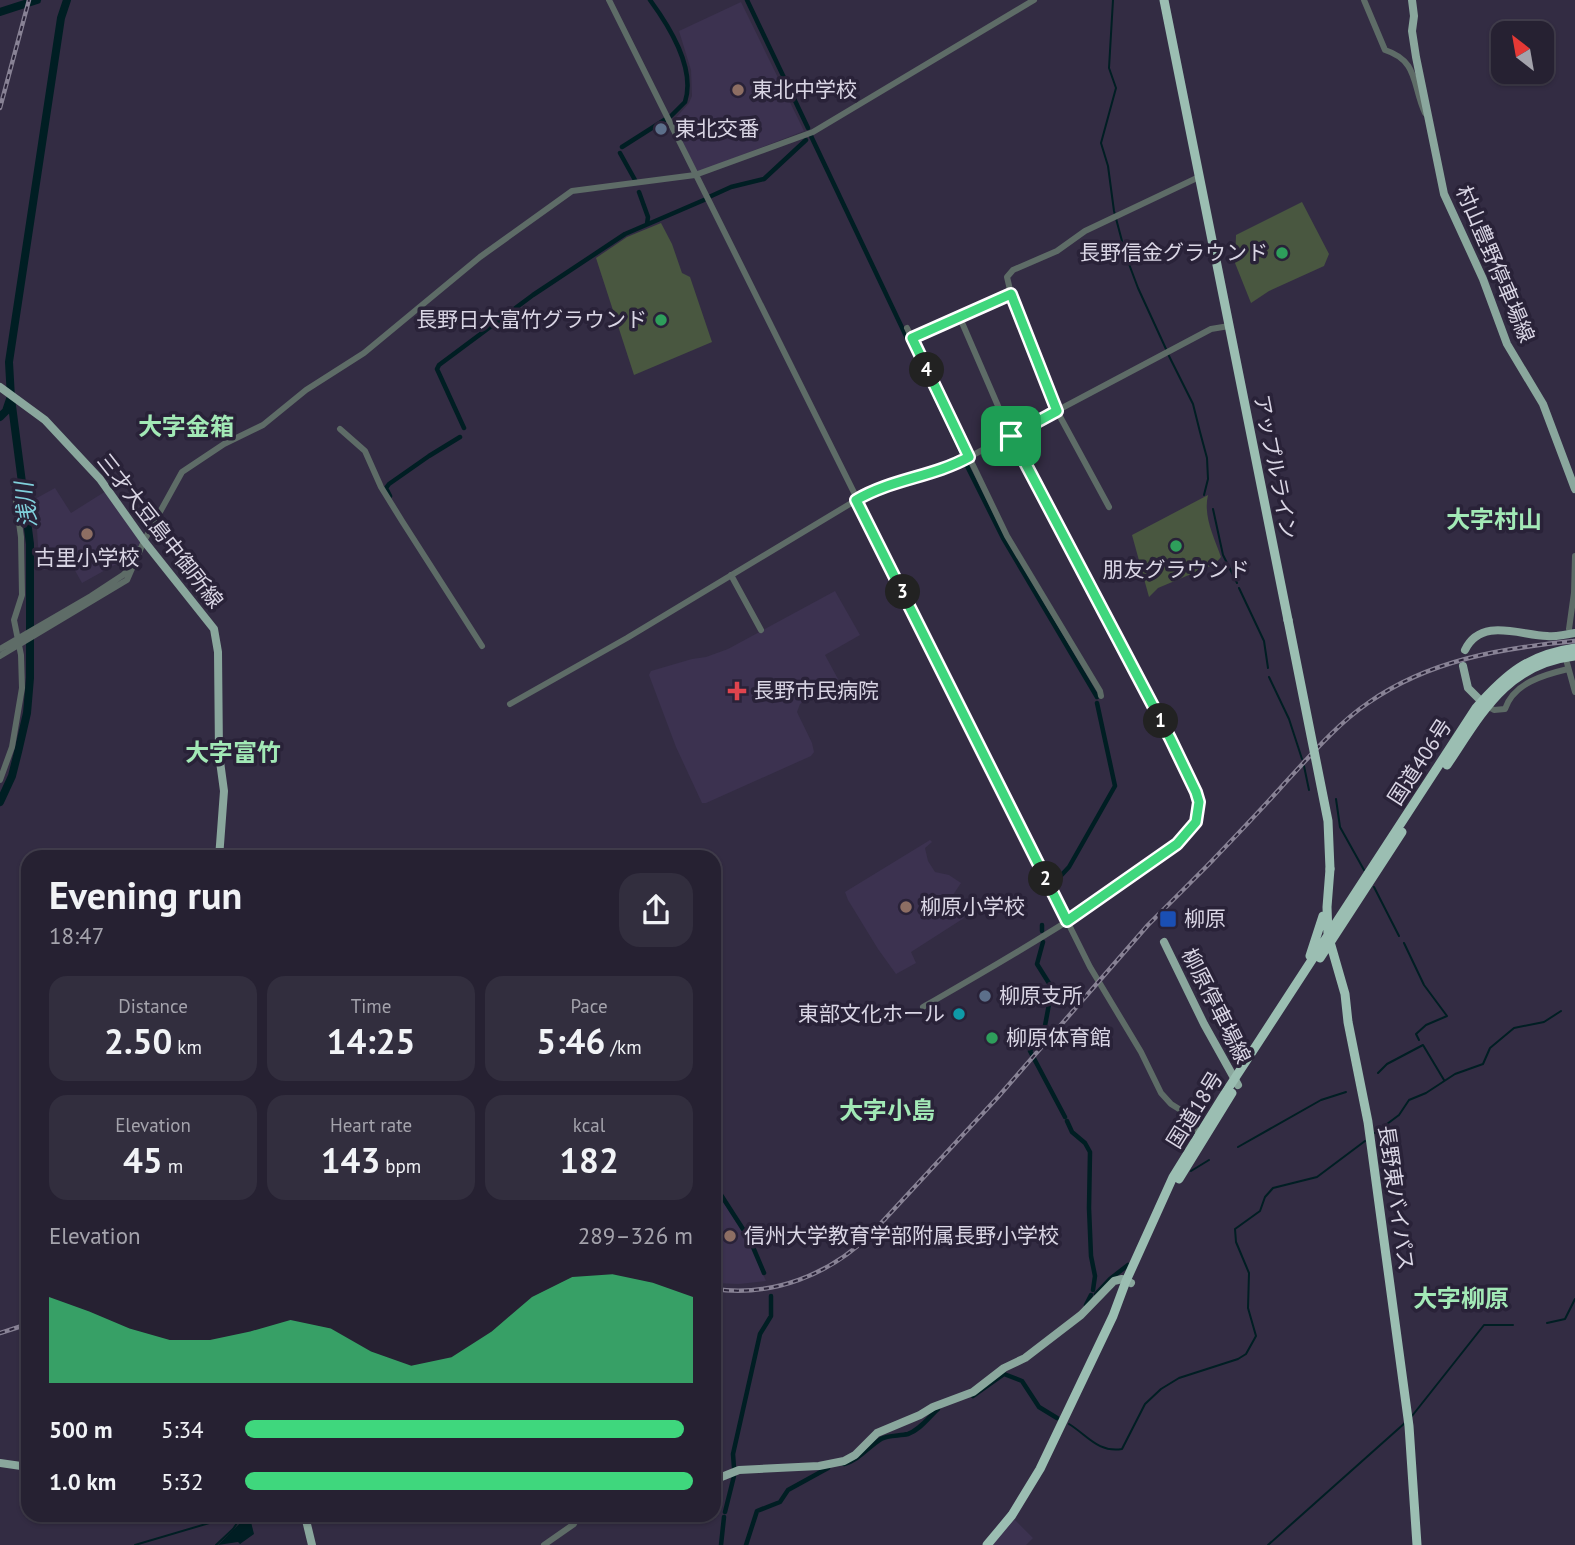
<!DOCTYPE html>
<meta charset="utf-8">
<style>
body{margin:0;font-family:"PT Sans","Noto Sans JP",sans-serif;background:#322e3e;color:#f1f3f6;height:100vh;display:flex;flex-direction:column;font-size:26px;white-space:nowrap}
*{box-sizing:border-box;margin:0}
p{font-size:23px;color:#a4a3ac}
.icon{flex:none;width:38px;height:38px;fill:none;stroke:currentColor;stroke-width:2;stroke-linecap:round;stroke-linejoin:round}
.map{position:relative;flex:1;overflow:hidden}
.drawer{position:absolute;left:21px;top:850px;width:700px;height:672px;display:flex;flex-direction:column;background:#262132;border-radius:21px;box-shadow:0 2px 5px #0004,0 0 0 2px #423e4d}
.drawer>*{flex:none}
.needle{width:46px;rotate:329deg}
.buttons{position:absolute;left:1491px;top:21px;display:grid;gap:14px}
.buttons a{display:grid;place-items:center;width:63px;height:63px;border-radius:14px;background:#262132;box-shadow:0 2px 5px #0004,0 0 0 2px #423e4d;font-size:35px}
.pin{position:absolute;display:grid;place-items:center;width:60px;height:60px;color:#fff;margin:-30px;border-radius:14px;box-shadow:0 4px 10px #0006}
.km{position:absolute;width:35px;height:35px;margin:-18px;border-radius:50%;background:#222;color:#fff;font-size:19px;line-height:35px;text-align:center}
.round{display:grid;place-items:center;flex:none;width:74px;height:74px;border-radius:21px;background:#322e3e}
.head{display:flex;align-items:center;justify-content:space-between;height:119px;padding:0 28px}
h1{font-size:38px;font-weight:600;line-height:52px}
.figures{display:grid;grid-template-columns:repeat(3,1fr);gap:10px;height:119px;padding:7px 28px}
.figures div{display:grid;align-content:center;border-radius:18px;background:#322e3e;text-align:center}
.figures b{font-size:35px;font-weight:600}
.figures small{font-size:19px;font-weight:400}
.figures p{font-size:19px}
.chart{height:196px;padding:14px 28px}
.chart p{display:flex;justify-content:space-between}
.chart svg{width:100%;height:126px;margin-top:7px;fill:#3fd77d;opacity:.7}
ul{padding:0 28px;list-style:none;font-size:23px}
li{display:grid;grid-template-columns:112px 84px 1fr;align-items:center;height:52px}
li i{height:18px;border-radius:9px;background:#3fd77d}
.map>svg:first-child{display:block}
</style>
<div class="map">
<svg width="1575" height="1545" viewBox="0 0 1575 1545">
<rect width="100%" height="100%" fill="#332c43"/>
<path fill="#3c3250" d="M741,2L804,131L696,173L674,120L689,103L692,96L691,70L679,31Z
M55,488L71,513L106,491L140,542L136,553L82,583L68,558L44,570L39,561L35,499Z
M835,591L860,635L825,655L838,679L800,704L797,712L812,743L814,752L811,756L706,803H702L676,747L649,675L651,671L692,659L706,657L728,649Z
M930,840L932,842L925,848L928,861L935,872L949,875L961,883L953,895L964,918L911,952L916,963L896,974L878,949L848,900L845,892Z
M714,1187L747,1239L766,1281L739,1284L714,1283Z
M1012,1517L1033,1538L1026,1545H991Z"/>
<path fill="#495740" d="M1302,202L1329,254L1324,266L1269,291L1251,303L1235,263L1236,235Z
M661,223L672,244L682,273L690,277L712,342L634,375L596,258L627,237Z
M1208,495C1203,516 1214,537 1221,557L1215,564L1158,588L1149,597L1132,535Z"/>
<path fill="#001e23" d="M247,1516H250L253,1521L251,1522L254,1534L240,1544L238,1542L218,1545Z"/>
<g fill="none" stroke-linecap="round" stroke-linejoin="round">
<path stroke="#001e23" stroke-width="2" d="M1113,0L1109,68L1116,88L1101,143L1108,166L1114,211L1126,256L1138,288L1166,349
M1168,354L1193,404L1200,432L1207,458L1208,479L1204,495
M1213,509L1223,555L1237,583
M1239,588L1264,641L1268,668
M1269,677L1289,719L1302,759
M1304,766L1309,790
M1336,799L1340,827L1364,870
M1374,887L1399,936
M1404,943L1424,985L1447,1016L1426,1025L1416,1034L1419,1040
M1378,1073L1387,1064L1423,1045L1444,1080
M1375,1133L1399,1115L1409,1100L1426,1093L1455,1074L1483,1064L1490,1048L1514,1028L1544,1022L1561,1011
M1238,1147L1321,1100L1346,1092
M1191,1171L1209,1160
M1547,1323L1565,1319L1575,1299
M1412,1416L1484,1325H1513
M1069,1424C1087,1435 1098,1453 1122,1449L1145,1404L1161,1389L1179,1378L1238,1359L1246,1354L1256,1336L1248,1308L1249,1273L1236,1242L1235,1229L1260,1211L1265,1197L1273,1188L1317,1177L1365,1141
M135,1545L233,1516
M216,1545L233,1529L242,1516
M1268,1545L1406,1422"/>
<path stroke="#001e23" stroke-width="4.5" d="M650,0C669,26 696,68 685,102L671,116
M747,0L808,128
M811,136L962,454
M622,147L666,119
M620,153L635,180
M639,192L648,217L647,224
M709,197L731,187L764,179L806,140
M464,428L437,369L439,365L533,295L625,234L704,200
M967,466L1003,538L1097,697
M390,496L386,488L389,484L429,456L460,437
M677,858L678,857
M1056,881L1069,867L1115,786L1097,703
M1042,931V925
M1043,942L1037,964L1052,988L1044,1031L1030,1051L1065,1117
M1067,1121L1072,1132L1085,1143L1090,1152L1089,1208L1091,1256L1095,1276L1093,1290
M714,1184L750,1240L764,1273
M1096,1294L1110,1279L1128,1265
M1086,1305L1091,1295
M1004,1374L1022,1381L1039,1407L1057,1418
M973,1396L1004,1374
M844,1464C859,1460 868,1447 881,1439C888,1435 899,1436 908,1434C920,1430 929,1417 938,1409
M734,1468L733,1454L760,1334L771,1316V1296
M725,1512L734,1476
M721,1545L724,1517
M746,1545L757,1511L780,1502L788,1490L828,1468"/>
<path stroke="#001e23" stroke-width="8" d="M0,12L37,0
M0,417L6,411L10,399
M0,802L12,776L18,752L27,713L30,678V544L11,398L9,362L61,18L67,0"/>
<path stroke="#5e6c67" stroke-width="6" d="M609,0L1090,967L1141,1052L1161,1093L1171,1104L1187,1114L1200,1136
M1364,0L1385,50C1419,61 1412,85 1425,113
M907,328L1007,536L1100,691L1101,696
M912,338L1011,294
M340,429L365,451L381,487L402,521L482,646
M1109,507L1057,411L1011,294L1007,277L1013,270L1057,251L1085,231L1199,177
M731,575L761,630
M1569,629L1574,593L1575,556
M0,649L91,596L123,575L133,565
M0,656L127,580L144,541L182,472L224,444L263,425L306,390L364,353L480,257L572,191L695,175L813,132L1034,0
M1567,663L1575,692
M510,704L627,638L868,493L958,463L1211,329L1229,326
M1487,706L1494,710L1505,709C1514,683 1543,675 1568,669
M0,780L12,747L22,688L21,655L14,620L22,595L21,537L16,501
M923,1007C968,981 1189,857 1198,817C1203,790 1182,761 1170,738L1011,436L960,318
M544,1545L574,1524L578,1516"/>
<path stroke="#8aa79d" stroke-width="8" d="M1412,0L1414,16L1412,31L1416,57L1444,194L1483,279L1507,344L1543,404L1575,489
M0,387L45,420L100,479L144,541L214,629L218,652L219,754L224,791L219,858
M1465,650C1481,617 1519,635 1547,636C1556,637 1566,635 1575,633
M1463,666L1468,688L1484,704
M1164,942L1204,1024L1238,1085
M0,1463L28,1467
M714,1480L739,1470L819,1466L844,1461L855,1455L877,1433L920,1415L933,1407L973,1392L1004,1368L1025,1358L1081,1315L1114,1281L1122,1279L1131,1283
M305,1516L312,1545
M599,1516L638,1519L652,1516"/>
<path stroke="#9bbeb2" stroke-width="9" d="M1164,0L1288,620
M1447,765C1482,713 1506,664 1575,656
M1330,869L1327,907L1328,935L1345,994L1348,1022L1368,1122L1409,1426L1417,1545
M1310,956L1323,916
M1320,958L1402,832
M1179,1179L1232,1093
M987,1545L1012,1515L1040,1469L1113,1316L1126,1281L1173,1177L1222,1098L1476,708C1506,674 1528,655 1575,648"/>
<defs>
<path id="rail" d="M0,108L29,0
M1207,866C1233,839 1259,812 1284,784C1310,756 1336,725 1368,703C1429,660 1502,648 1575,641
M714,1289C773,1297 829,1275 871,1234L998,1097L1148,925L1213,860
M0,1333L28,1324"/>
</defs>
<use href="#rail" stroke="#888295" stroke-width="4.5"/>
<use href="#rail" stroke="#292238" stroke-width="2" stroke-dasharray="5" stroke-linecap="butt"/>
<path stroke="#9bbeb2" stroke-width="9" d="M1288,620L1328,821L1330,869"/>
</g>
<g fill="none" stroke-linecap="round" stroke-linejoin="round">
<defs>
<path id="route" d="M1011,294L1057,411L1011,436L1170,738L1196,792L1199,802L1196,822L1177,844L1067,921L856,500C891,479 933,477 969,457L912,338Z"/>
</defs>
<use href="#route" stroke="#fff" stroke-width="14"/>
<use href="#route" stroke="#3fd77d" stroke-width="9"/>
</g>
<g fill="#8d6e63" stroke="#292238" stroke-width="2.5">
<circle cx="738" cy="90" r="7"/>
<circle cx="87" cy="534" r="7"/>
<circle cx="906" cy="907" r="7"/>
<circle cx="730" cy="1236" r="7"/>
</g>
<g fill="#5c6f8a" stroke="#292238" stroke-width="2.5">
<circle cx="661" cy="129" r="7"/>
<circle cx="985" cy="996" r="7"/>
</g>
<g fill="#2e9e5b" stroke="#292238" stroke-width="2.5">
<circle cx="1282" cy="253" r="7"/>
<circle cx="661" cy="320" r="7"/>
<circle cx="1176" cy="546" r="7"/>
<circle cx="992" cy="1038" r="7"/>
</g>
<path fill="#e0444e" stroke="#292238" stroke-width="2.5" d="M733.5 680.5h7v7h7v7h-7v7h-7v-7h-7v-7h7z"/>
<rect fill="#1a4fb4" stroke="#292238" stroke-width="2.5" x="1159" y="910" width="18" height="18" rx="3.5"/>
<circle fill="#0f9aa8" stroke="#292238" stroke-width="2.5" cx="959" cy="1014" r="7"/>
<g text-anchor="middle" stroke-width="7" stroke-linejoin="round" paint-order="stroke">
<g font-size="21" fill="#d9d5e4" stroke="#292238" text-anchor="start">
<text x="752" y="97">東北中学校</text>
<text x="675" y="136">東北交番</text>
<text x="1268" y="260" text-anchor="end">長野信金グラウンド</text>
<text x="647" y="327" text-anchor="end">長野日大富竹グラウンド</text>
<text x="87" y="565" text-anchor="middle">古里小学校</text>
<text x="1176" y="577" text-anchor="middle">朋友グラウンド</text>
<text x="753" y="698">長野市民病院</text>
<text x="920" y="914">柳原小学校</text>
<text x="1184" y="926">柳原</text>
<text x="999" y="1003">柳原支所</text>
<text x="945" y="1021" text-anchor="end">東部文化ホール</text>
<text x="1006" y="1045">柳原体育館</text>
<text x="744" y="1243">信州大学教育学部附属長野小学校</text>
</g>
<g font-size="21" fill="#d9d5e4" stroke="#292238">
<text transform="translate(1495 264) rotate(67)" y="7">村山豊野停車場線</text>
<text transform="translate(1275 467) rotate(79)" y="7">アップルライン</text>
<text transform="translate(160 531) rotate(52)" y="7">三才大豆島中御所線</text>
<text transform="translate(1420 762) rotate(-57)" y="7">国道406号</text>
<text transform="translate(1216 1006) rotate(63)" y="7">柳原停車場線</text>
<text transform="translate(1195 1110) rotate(-58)" y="7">国道18号</text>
<text transform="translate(1396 1198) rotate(82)" y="7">長野東バイパス</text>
</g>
<g font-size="23" font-style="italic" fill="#80d0dc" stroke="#292238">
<text transform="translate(26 505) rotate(-96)" y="8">浅川</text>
</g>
<g font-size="24" font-weight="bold" fill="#a2e9b6" stroke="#292238">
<text x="186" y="435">大字金箱</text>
<text x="1494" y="528">大字村山</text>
<text x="233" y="761">大字富竹</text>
<text x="887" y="1119">大字小島</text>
<text x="1461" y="1307">大字柳原</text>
</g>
</g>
</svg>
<div class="buttons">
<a><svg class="needle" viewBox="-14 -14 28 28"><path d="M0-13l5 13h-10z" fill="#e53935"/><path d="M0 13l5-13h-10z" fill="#a4a3ac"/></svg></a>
</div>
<div class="pin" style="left:1011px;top:436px;background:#1e9e55"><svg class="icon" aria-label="arrive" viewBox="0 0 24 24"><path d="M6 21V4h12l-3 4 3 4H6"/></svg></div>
<b class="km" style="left:1161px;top:721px">1</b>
<b class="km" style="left:1046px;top:879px">2</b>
<b class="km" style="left:903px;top:592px">3</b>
<b class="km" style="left:927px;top:370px">4</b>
<section class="drawer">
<div class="head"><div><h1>Evening run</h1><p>18:47</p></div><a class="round"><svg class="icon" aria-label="share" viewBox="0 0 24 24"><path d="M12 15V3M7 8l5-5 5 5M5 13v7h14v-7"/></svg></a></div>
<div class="figures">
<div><p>Distance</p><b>2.50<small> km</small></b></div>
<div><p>Time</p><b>14:25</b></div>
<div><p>Pace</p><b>5:46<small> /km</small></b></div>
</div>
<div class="figures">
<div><p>Elevation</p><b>45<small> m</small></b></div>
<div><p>Heart rate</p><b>143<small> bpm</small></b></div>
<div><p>kcal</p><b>182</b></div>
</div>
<div class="chart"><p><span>Elevation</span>289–326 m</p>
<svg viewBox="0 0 160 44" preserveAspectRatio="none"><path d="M0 44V14L10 19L20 25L30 29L40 29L50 26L60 22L70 25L80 33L90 38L100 35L110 26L120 14L130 7L140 6L150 9L160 14V44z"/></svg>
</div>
<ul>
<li><b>500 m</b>5:34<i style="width:98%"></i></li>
<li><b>1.0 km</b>5:32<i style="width:100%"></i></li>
</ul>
</section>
</div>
